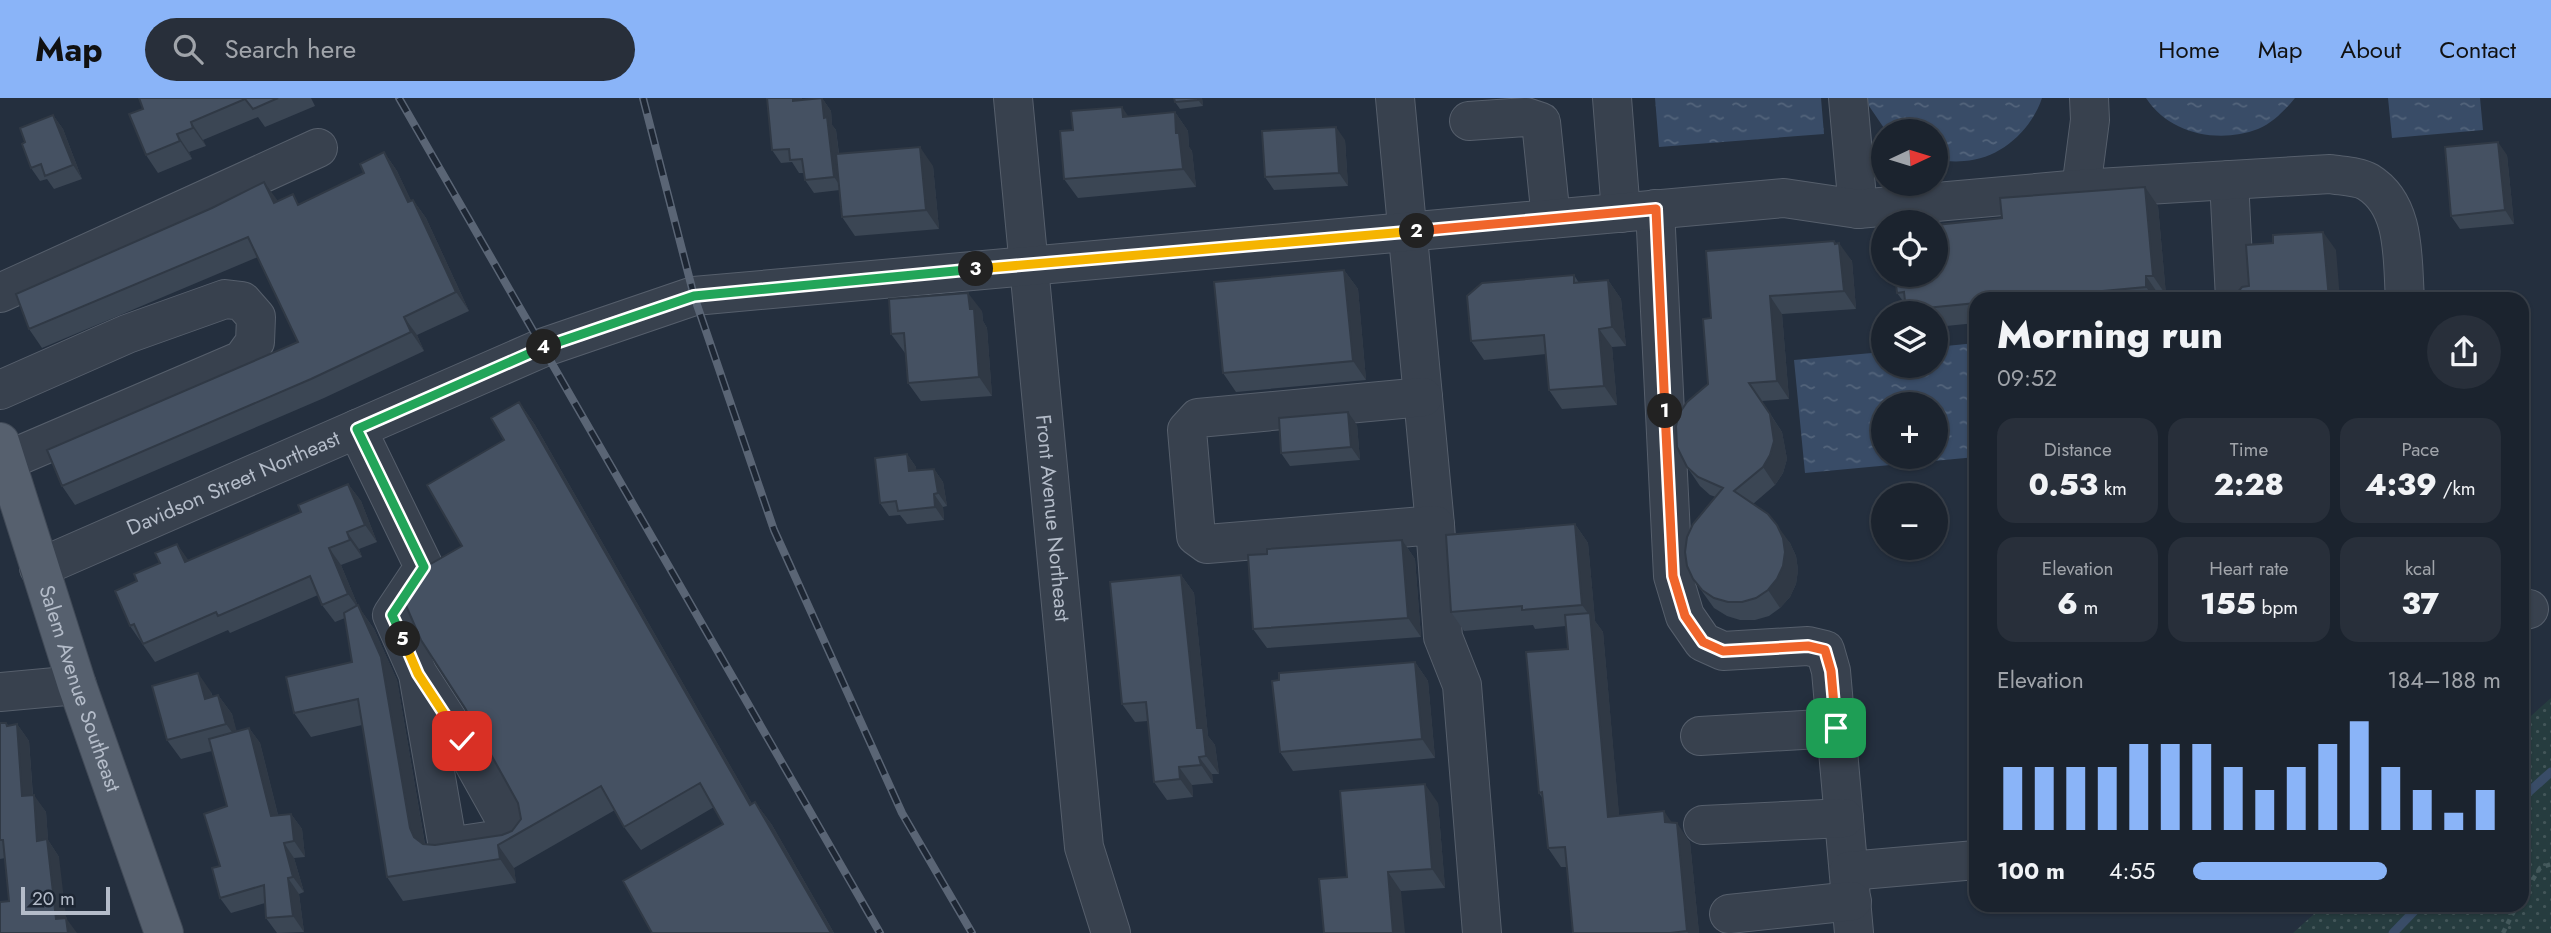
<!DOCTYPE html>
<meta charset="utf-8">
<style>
body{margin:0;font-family:Jost,sans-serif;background:#282f3a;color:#f1f3f6;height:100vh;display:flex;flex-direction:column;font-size:26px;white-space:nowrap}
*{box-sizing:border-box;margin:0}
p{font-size:23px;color:#a0a4aa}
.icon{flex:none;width:38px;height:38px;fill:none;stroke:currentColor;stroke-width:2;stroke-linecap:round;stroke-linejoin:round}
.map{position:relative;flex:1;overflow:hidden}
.side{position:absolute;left:1969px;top:194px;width:560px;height:620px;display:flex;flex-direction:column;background:#1b232e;border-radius:21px;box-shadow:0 2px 5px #0004,0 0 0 2px #39404a}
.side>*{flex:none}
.needle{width:46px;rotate:86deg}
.fabs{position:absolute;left:1871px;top:21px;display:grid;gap:14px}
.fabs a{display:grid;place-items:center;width:77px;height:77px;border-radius:50%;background:#1b232e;box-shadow:0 2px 5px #0004,0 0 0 2px #39404a;font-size:35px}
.scale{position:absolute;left:21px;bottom:18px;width:89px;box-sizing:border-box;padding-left:7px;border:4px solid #b4bcc9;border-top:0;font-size:19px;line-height:24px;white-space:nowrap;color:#b4bcc9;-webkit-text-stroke:5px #1d2633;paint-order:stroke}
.pin{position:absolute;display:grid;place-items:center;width:60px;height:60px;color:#fff;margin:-30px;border-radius:14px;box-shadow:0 4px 10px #0006}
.km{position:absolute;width:35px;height:35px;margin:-18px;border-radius:50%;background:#222;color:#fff;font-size:19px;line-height:35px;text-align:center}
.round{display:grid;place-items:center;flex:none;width:74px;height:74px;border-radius:37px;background:#282f3a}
.head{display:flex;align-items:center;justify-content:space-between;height:119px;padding:0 28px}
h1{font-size:38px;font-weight:800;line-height:52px}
.metrics{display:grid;grid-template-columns:repeat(3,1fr);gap:10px;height:119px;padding:7px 28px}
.metrics div{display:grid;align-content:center;border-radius:18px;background:#282f3a;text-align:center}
.metrics b{font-size:30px;font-weight:800}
.metrics small{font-size:19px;font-weight:400}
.metrics p{font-size:19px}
.chart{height:196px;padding:14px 28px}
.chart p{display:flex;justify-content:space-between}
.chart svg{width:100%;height:126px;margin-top:7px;stroke:#8ab4f8;stroke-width:6}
ul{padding:0 28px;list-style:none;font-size:23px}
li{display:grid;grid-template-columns:112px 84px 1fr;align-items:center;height:52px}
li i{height:18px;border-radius:9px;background:#8ab4f8}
header{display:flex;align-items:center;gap:42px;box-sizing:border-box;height:98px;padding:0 35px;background:#8ab4f8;color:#111}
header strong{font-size:33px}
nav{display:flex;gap:38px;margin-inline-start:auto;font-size:24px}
.search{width:490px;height:63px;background:#282f3a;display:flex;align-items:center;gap:18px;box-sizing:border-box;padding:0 24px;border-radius:38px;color:#a0a4aa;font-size:26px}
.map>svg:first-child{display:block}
</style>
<header>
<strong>Map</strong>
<div class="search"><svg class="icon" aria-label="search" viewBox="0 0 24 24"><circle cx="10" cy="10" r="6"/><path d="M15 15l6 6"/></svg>Search here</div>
<nav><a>Home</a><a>Map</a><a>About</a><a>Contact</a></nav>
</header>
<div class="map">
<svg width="2551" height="835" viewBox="0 0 2551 835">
<defs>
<pattern id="grass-dots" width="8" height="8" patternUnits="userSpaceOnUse" patternTransform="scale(1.75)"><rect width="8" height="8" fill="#263c3f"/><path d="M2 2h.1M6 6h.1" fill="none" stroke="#435659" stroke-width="1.8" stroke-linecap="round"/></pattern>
<pattern id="water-ripples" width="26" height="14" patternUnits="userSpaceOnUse" patternTransform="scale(1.75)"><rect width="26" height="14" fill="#394c67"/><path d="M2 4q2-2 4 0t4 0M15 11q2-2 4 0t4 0" fill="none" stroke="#53647b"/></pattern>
</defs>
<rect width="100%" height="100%" fill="#242f3e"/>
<path fill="url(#grass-dots)" d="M2551,600V835H2293L2324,807H2522V626Z"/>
<path fill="url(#water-ripples)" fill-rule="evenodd" d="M1655,0H1821L1824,36L1659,49Z
M1867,0H2042C2031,33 2000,61 1964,63C1955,64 1945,63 1936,62V33H1886L1869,8Z
M2146,0H2295C2285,12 2273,25 2258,31C2219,46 2169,36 2146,0Z
M2388,0H2480L2483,32L2392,40Z
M1976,245V359L1805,375L1794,262L1883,254V268H1936V249ZM1936,306V359H1883V306Z"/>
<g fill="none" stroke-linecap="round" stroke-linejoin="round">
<path stroke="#394c67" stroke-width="9" d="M2522,700L2551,674
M2393,835L2420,807"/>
<defs>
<g id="minor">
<path id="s1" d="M1013,0L1084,749L1111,835"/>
<path d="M1395,0L1435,427"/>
<path d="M1612,0L1621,115"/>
<path d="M1848,0L1858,111"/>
<path d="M1469,23L1526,19L1541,24L1551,121"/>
<path d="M2229,82L2235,201"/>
<path d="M2081,91L2090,22L2089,0"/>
<path d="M1655,111L1673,478L1685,518L1703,544L1723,553L1808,548L1825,552L1831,573L1854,835"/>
<path d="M0,195L318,50"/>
<path d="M0,292L127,236L225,201L242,203L256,219L255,244L242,262L6,363"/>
<path d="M1423,299L1198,320L1187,332L1196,438L1207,446L1435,427L1443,539L1462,587L1482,835"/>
<path d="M357,331L424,469L392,517L418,576L448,749L515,739L462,644L418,576"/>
<path id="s2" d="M39,470L542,250L694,198L1784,100L1858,111L2081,91L2330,76C2341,78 2358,78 2368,84C2407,108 2402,162 2405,201"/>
<path d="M2522,513L2529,511"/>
<path d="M0,594L77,587"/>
<path d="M1700,638L1836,630"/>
<path d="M1703,727L1844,720"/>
<path d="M1849,773L1976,762"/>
<path d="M1729,816L1852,803"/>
</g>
<g id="major">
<path id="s3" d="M0,344L77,587L164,835"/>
</g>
</defs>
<use href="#minor" stroke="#565f6c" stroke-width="40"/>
<use href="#major" stroke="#414a57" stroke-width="40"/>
<path stroke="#44595c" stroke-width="4.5" stroke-dasharray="5 5" stroke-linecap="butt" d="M2522,799L2540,770L2551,766
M2503,835L2517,807"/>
<use href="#minor" stroke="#38414e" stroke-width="38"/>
<use href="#major" stroke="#56606e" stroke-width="38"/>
<defs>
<path id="rail" d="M399,0L880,835
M643,0L694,198L774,432L902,715L972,835"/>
</defs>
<use href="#rail" stroke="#5a6575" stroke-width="8"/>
<use href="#rail" stroke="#1d2633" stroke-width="5" stroke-dasharray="16" stroke-linecap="butt"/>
</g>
<path fill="#3b4654" d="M139,0H311L315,8L265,29L258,19L203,42L206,48L189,54L192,61L158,75L146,57L143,11Z
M822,0L831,13L832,27L836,32L839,55L933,68L939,131L855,138L842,119L840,92L814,95L805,82L804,75H799L792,64L781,65L772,52L802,2Z
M1174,0H1202L1203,8L1180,11L1175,4Z
M1175,14L1188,33L1189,49L1192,53L1196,89L1078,100L1064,81L1073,32L1129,18Z
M53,17L63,31L82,81L54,91L47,81L40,83L31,70L25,44Z
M1345,42L1348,88L1274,92L1265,79Z
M384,54L397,73L411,103L413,102L426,120L469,213L417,237L424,253L324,300L75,407L62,388L298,244L258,159L42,250L29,231L278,103L300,106L364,75Z
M2507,57L2514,126L2460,131L2451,118Z
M2158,108L2166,197H2159V201H1976V225L1936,229V215H1909L1906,212V207L1897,195Z
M1834,143L1852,163L1856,211L1782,216L1789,301L1762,303L1782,334L1787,361L1783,375L1775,387L1753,406L1790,445L1796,458L1798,472L1796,486L1790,499L1780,510L1769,518L1755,522H1740L1727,518L1714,510L1693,481L1716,399L1710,397L1700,388L1687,369L1708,286L1711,220Z
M1344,172L1358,191L1366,282L1236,294L1223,275Z
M1574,177L1579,185L1608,182L1621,201L1626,248L1612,249L1617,307L1562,311L1549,292L1546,256L1484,262L1471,243Z
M982,213L983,223L987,230L992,298L921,303L908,285L905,255L891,236Z
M519,304L535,327L752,706L755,704L772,727L834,835H652L723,726L714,709L641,752L624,729L615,712L514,770L516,785L403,803L387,779L362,627L311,639L294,615L352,564L345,520L335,524L322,507L318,497L230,535L228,532L155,564L130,528L137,483L160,465L177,446L188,463L301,414L348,386L361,403L377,444L359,451L362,459L341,467L358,508L374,531L397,582L425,746L435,747L502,737L512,733L521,721L518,705L462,448Z
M1357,327L1360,362L1290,368L1281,355Z
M907,356L916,369V373L934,371L943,384L947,408L943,409L944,422L907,426L900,417L889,418L880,405Z
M1575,426L1588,445L1595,523L1603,534L1619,718L1672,725L1690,744L1699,835H1573L1567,769H1561L1548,750L1543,701L1539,695L1568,551L1566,528L1535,531L1533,527L1464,533L1451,514Z
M1402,442L1415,461L1421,539L1267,550L1253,531Z
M1181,477L1194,495L1208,638L1215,647L1219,676H1212L1213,685L1192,687L1193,699L1167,702L1154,684L1148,623L1135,624L1122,606Z
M1415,564L1428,583L1435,660L1293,673L1280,654L1279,582Z
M211,594L213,599L218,597L232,616L236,633L249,630L260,645L278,717L291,716L302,731L305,759L294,760L304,794L299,796L304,834L277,835L266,820L265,805L231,815L220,800V768L227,708L212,653L181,661L167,642Z
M0,625H6L9,628L17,626L29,643L33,697L46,714L48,742L59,759L9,803L5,760L0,761Z
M1438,705L1445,790L1401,793L1347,779Z"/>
<path fill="#303945" d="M793,0H802V16L793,3Z
M822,0L831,13L832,27L836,32L843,92L834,79L824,20Z
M1198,0H1202L1203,8L1198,2Z
M1122,9L1135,28L1123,19Z
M1175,14L1188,33L1189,49L1192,53L1196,89L1183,71L1176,35Z
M53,17L63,31L82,81L73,67Z
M191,24L203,42L206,48L193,30Z
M1336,29L1345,42L1348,88L1339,75Z
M177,36L189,54L192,61L180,43Z
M2498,44L2507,57L2514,126L2505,112Z
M920,49L933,68L939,131L926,112Z
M384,54L397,73L421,123L408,104Z
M264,84L278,103L274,105Z
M2145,89L2158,108L2166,197L2153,178Z
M413,102L426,120L469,213L456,194Z
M2323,134L2336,152L2340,201H2329Z
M1834,143L1840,151L1839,145L1852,163L1856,211L1844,193Z
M1344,172L1358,191L1366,282L1353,263Z
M2146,178L2159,197V201H2155L2146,189Z
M1608,182L1621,201L1626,248L1612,229Z
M968,195L982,213L983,223L987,230L992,298L979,279Z
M1770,198L1782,216L1789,301L1777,283Z
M404,219L417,237L424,253L411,234Z
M1599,231L1612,249L1617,307L1604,288Z
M1749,285L1782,334L1787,361L1783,375L1775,387L1763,369Z
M519,304L535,327L766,730L750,707Z
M1348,314L1357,327L1360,362L1351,349Z
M907,356L916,369L918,387L909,373Z
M934,371L943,384L947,408L938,395Z
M348,386L361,403L377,444L365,427Z
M934,396L943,409L944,422L935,409Z
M1575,426L1588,445L1595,523L1603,534L1621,738L1608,719L1590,518L1582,507Z
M1777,427L1790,445L1796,458L1798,472L1796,486L1790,499L1780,510L1768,492Z
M347,434L359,451L362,459L350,442Z
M1402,442L1415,461L1421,539L1408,520Z
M177,446L189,463L185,464Z
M329,450L341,467L358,508L374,531L397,582L426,753L414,739L410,730L360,513L348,496Z
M1181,477L1194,495L1208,638L1215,647L1219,676L1206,658L1197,630Z
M1415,564L1428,583L1435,660L1422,641Z
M198,575L211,594L218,620L205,601Z
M218,597L232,616L240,645L226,626Z
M6,625L18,642L17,626L29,643L34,715L22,698Z
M249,630L260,645L282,733L271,718Z
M1199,659L1212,676L1213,685L1201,667Z
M1179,669L1192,687L1193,699L1180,681Z
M1425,686L1438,705L1445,790L1432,771Z
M34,697L46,714L48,742L59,759L67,827L66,820L77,835H66L56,821L37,743Z
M755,704L772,727L834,835H831Z
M1664,713L1677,732L1665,724Z
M291,716L302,731L305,759L294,743Z
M1677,725L1690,744L1699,835H1688L1687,833Z
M284,745L294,760L304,794L293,779Z
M498,747L514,770L516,785L500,761Z
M1388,774L1401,793L1405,835H1393Z
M288,780L299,796L304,834L293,818Z"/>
<path fill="#455162" stroke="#303945" stroke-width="2" d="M139,0H278L253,11L245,1L191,24L193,30L177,36L180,43L146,57L129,16L143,11Z
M767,0H793V3L822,0L824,20L827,19L834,79L805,82L802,61L790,62L789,51L772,52Z
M1174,0H1198V2L1175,4Z
M1122,9L1123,19L1175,14L1176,35H1179L1183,71L1064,81L1060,33L1073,32L1071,13Z
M53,17L73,67L45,78L41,66L31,70L22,46L25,44L20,30Z
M1336,29L1339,75L1265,79L1262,33Z
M2498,44L2505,112L2451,118L2445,49Z
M920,49L926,112L842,119L836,56Z
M384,54L408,104L413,102L456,194L404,219L411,234L311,281L62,388L47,352L298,244L248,139L29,231L16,196L212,110L264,84L274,105L293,96L298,107L364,75L360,66Z
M2145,89L2153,178H2146V189L2017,201H1976V205L1906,212L1904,194L1897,195L1895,177H1936V127L2002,120L2000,100Z
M2323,134L2329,201H2232L2242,189L2249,188L2246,147L2273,145V137Z
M1834,143L1835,146L1839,145L1844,193L1770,198L1777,283L1749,285L1770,316L1774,343L1770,357L1763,369L1734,393L1768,416L1777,427L1783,440L1785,454L1783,468L1777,481L1768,492L1756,500L1742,504H1728L1714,500L1702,492L1693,481L1687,468L1685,454L1687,439L1693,426L1723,390L1698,379L1687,369L1677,349L1676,328L1679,316L1687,304L1708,286L1703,221L1711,220L1706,153Z
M1344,172L1353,263L1223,275L1214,184Z
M1574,177V185L1608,182L1612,229L1599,231L1604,288L1549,292L1544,237L1471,243L1467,198L1482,185Z
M968,195L970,211H974L979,279L908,285L904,235L891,236L889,201Z
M519,304L750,707L755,704L831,835H652L623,783L723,726L700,685L624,729L601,688L498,747L500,761L387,779L358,601L294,615L286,579L352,564L344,515L358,507L381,559L410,730L414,739L423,746L435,747L502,737L512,733L521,721L518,705L465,610L421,542L401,496L415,475L462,448L427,387L504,342L491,320Z
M1348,314L1351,349L1281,355L1279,320Z
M907,356L909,373L934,371L938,395L934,396L935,409L898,413L896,403L880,405L875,360Z
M348,386L365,427L347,434L350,442L329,450L348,496L322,507L310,478L218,518L216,514L143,546L134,526L130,528L115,493L137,483L134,476L160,465L155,455L177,446L185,464L301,414L298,407Z
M1575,426L1582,507L1522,512V508L1451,514L1446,437Z
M1402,442L1408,520L1253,531L1248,457L1267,456V451Z
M1181,477L1197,630H1203L1206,658L1199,659L1201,667L1179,669L1180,681L1154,684L1146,604L1122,606L1110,484Z
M1590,515L1608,719L1664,713L1665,724L1677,725L1687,833L1670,835H1573L1565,749L1548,750L1542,694L1539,695L1526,554L1568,551L1565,517Z
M1415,564L1422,641L1280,654L1272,583L1279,582V575Z
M198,575L205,601L218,597L226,626L167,642L152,588Z
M0,625H6L7,628L17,626L22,698L34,697L37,743L47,741L56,821L66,820L68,835H0V804L9,803L3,742H0Z
M249,630L271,718L291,716L294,743L284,745L293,779L288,780L293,818L266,820L264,787L220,800L212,770L220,768L204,716L227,708L209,641Z
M1425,686L1432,771L1388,774L1393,835H1324L1319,781L1347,779L1340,693Z"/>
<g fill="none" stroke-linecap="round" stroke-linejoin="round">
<defs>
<path id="split-1" d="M1665,313L1673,478L1685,518L1703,544L1723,553L1808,548L1825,552L1831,573L1836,630"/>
<path id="split-2" d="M1417,133L1656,111L1665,313"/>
<path id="split-3" d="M976,171L1417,133"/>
<path id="split-4" d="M544,249L694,198L976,171"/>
<path id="split-5" d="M403,541L392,517L424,469L357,331L544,249"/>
<path id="split-6" d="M403,541L418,576L462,643"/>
</defs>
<use href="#split-1" stroke="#fff" stroke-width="14"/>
<use href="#split-2" stroke="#fff" stroke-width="14"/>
<use href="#split-3" stroke="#fff" stroke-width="14"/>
<use href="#split-4" stroke="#fff" stroke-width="14"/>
<use href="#split-5" stroke="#fff" stroke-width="14"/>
<use href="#split-6" stroke="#fff" stroke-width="14"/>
<use href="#split-1" stroke="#f0652b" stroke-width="9"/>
<use href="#split-2" stroke="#f0652b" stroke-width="9"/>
<use href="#split-3" stroke="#f5b400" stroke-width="9"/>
<use href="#split-4" stroke="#22a559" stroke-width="9"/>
<use href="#split-5" stroke="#22a559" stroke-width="9"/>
<use href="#split-6" stroke="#f5b400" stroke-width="9"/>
</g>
<g text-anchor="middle" stroke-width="7" stroke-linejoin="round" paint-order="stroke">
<g font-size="21" fill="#b4bcc9" stroke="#1d2633">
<text dy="7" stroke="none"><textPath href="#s2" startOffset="212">Davidson Street Northeast</textPath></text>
<text dy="7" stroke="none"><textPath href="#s1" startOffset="422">Front Avenue Northeast</textPath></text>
<text dy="7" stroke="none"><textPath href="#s3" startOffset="259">Salem Avenue Southeast</textPath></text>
</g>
</g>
</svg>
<div class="fabs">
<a><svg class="needle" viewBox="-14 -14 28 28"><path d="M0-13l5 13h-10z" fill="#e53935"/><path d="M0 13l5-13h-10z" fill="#a0a4aa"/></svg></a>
<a><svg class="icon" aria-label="locate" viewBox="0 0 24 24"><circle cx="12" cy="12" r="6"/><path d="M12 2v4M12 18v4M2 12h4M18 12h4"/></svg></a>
<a><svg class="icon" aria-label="layers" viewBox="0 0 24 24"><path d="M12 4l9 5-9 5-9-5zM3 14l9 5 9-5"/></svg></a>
<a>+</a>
<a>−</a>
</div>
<div class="scale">20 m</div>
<div class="pin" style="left:1836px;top:630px;background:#1e9e55"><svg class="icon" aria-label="arrive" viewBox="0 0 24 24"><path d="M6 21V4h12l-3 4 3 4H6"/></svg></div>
<div class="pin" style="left:462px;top:643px;background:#d93025"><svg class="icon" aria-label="check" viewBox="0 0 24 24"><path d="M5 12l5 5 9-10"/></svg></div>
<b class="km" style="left:1665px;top:313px">1</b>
<b class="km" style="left:1417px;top:133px">2</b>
<b class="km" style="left:976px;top:171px">3</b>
<b class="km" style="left:544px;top:249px">4</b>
<b class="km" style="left:403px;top:541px">5</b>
<section class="side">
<div class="head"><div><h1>Morning run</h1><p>09:52</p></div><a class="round"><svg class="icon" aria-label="share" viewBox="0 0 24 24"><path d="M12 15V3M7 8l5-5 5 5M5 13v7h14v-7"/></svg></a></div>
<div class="metrics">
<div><p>Distance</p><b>0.53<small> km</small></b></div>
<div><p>Time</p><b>2:28</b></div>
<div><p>Pace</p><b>4:39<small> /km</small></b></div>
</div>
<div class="metrics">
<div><p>Elevation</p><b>6<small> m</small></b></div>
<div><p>Heart rate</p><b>155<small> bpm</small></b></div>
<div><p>kcal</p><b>37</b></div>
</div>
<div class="chart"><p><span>Elevation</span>184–188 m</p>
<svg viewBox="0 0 160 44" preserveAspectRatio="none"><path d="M5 44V22M15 44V22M25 44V22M35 44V22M45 44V14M55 44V14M65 44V14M75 44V22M85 44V30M95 44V22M105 44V14M115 44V6M125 44V22M135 44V30M145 44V38M155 44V30"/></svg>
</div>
<ul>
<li><b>100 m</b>4:55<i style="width:63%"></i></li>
</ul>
</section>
</div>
